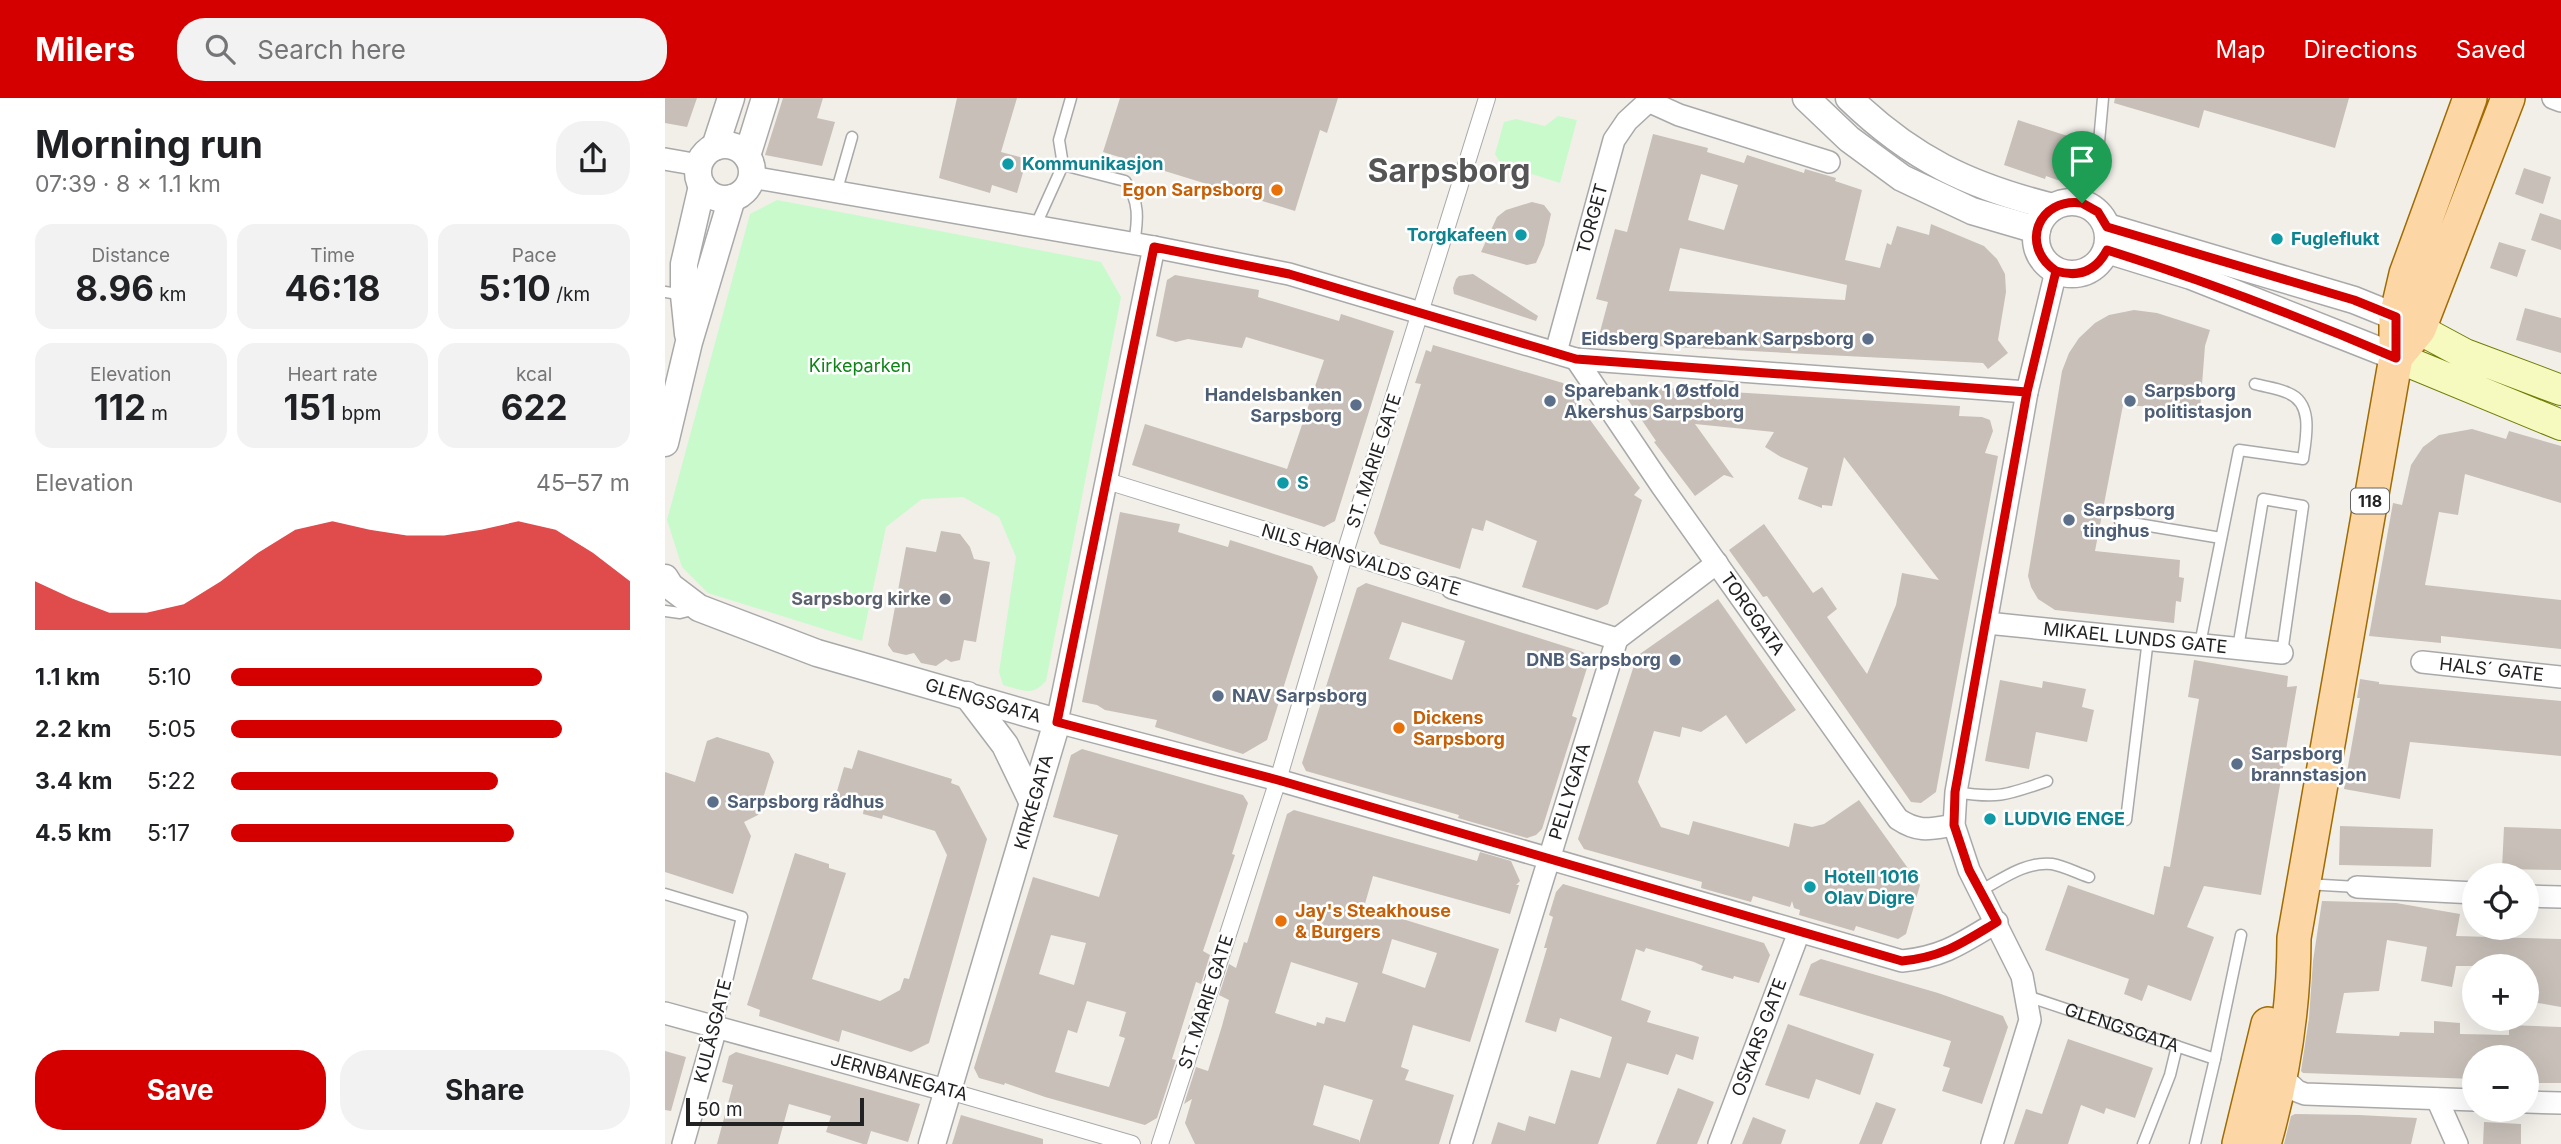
<!DOCTYPE html>
<meta charset="utf-8">
<style>
body{margin:0;font-family:Inter,sans-serif;background:#f2f2f2;color:#202124;height:100vh;display:flex;flex-direction:column;font-size:26px;white-space:nowrap}
*{box-sizing:border-box;margin:0}
p{font-size:23px;color:#757577}
.icon{flex:none;width:38px;height:38px;fill:none;stroke:currentColor;stroke-width:2;stroke-linecap:round;stroke-linejoin:round}
.map{position:relative;flex:1;overflow:hidden}
.sheet{display:flex;flex-direction:column;background:#fff;width:665px}
.sheet>*{flex:none}
.controls{position:absolute;left:1797px;top:765px;display:grid;gap:14px}
.controls a{display:grid;place-items:center;width:77px;height:77px;border-radius:50%;background:#fff;box-shadow:0 7px 28px #0002;font-size:35px}
.scale{position:absolute;left:21px;bottom:18px;width:178px;box-sizing:border-box;padding-left:7px;border:4px solid #222;border-top:0;font-size:19px;line-height:24px;white-space:nowrap;color:#222;-webkit-text-stroke:5px #fff;paint-order:stroke}
.pin{position:absolute;display:grid;place-items:center;width:60px;height:60px;color:#fff;margin:-72px -30px;border-radius:50% 50% 50% 0;rotate:-45deg;box-shadow:0 0 7px #0007}
.pin .icon{rotate:45deg}
.round{display:grid;place-items:center;flex:none;width:74px;height:74px;border-radius:28px;background:#f2f2f2}
.headline{display:flex;align-items:center;justify-content:space-between;height:119px;padding:0 35px}
h1{font-size:38px;font-weight:700;line-height:52px}
.stats{display:grid;grid-template-columns:repeat(3,1fr);gap:10px;height:119px;padding:7px 35px}
.stats div{display:grid;align-content:center;border-radius:18px;background:#f2f2f2;text-align:center}
.stats b{font-size:35px;font-weight:700}
.stats small{font-size:19px;font-weight:400}
.stats p{font-size:19px}
.chart{height:196px;padding:14px 35px}
.chart p{display:flex;justify-content:space-between}
.chart svg{width:100%;height:126px;margin-top:7px;fill:#d40000;opacity:.7}
.primary-button{display:flex;gap:14px;margin-top:auto;padding:14px 35px}
.primary-button a{flex:1;height:80px;border-radius:28px;background:#d40000;color:#fff;font-size:28px;font-weight:700;line-height:80px;text-align:center}
.primary-button a+a{background:#f2f2f2;color:#202124}
ul{padding:0 35px;list-style:none;font-size:23px}
li{display:grid;grid-template-columns:112px 84px 1fr;align-items:center;height:52px}
li i{height:18px;border-radius:9px;background:#d40000}
header{display:flex;align-items:center;gap:42px;box-sizing:border-box;height:98px;padding:0 35px;background:#d40000;color:#fff}
header strong{font-size:33px}
nav{display:flex;gap:38px;margin-inline-start:auto;font-size:24px}
.search{width:490px;height:63px;background:#f2f2f2;display:flex;align-items:center;gap:18px;box-sizing:border-box;padding:0 24px;border-radius:28px;color:#757577;font-size:26px}
main{display:flex;flex:1;min-height:0}
.map>svg:first-child{display:block}
</style>
<header>
<strong>Milers</strong>
<div class="search"><svg class="icon" aria-label="search" viewBox="0 0 24 24"><circle cx="10" cy="10" r="6"/><path d="M15 15l6 6"/></svg>Search here</div>
<nav><a>Map</a><a>Directions</a><a>Saved</a></nav>
</header>
<main>
<section class="sheet">
<div class="headline"><div><h1>Morning run</h1><p>07:39 · 8 × 1.1 km</p></div><a class="round"><svg class="icon" aria-label="share" viewBox="0 0 24 24"><path d="M12 15V3M7 8l5-5 5 5M5 13v7h14v-7"/></svg></a></div>
<div class="stats">
<div><p>Distance</p><b>8.96<small> km</small></b></div>
<div><p>Time</p><b>46:18</b></div>
<div><p>Pace</p><b>5:10<small> /km</small></b></div>
</div>
<div class="stats">
<div><p>Elevation</p><b>112<small> m</small></b></div>
<div><p>Heart rate</p><b>151<small> bpm</small></b></div>
<div><p>kcal</p><b>622</b></div>
</div>
<div class="chart"><p><span>Elevation</span>45–57 m</p>
<svg viewBox="0 0 160 44" preserveAspectRatio="none"><path d="M0 44V27L10 33L20 38L30 38L40 35L50 27L60 17L70 9L80 6L90 9L100 11L110 11L120 9L130 6L140 9L150 17L160 27V44z"/></svg>
</div>
<ul>
<li><b>1.1 km</b>5:10<i style="width:78%"></i></li>
<li><b>2.2 km</b>5:05<i style="width:83%"></i></li>
<li><b>3.4 km</b>5:22<i style="width:67%"></i></li>
<li><b>4.5 km</b>5:17<i style="width:71%"></i></li>
</ul>
<div class="primary-button"><a>Save</a><a>Share</a></div>
</section>
<div class="map">
<svg width="1896" height="1046" viewBox="0 0 1896 1046">
<rect width="100%" height="100%" fill="#f2efe9"/>
<path fill="#c8facc" d="M893,18L912,22L895,85L836,66L830,56L839,24L851,21L880,28Z
M112,102L436,164L456,199L381,583C367,599 357,592 338,587L334,574L351,459L334,419L298,399L257,401L221,429L197,543L43,495L17,469L2,422L85,116Z"/>
<path fill="#c7bfb8" fill-rule="evenodd" d="M0,0H32L22,29L0,25Z
M118,0H158L152,20L170,24L157,68L100,57Z
M292,0H352L336,54L362,61L352,95L327,87L325,95L274,80Z
M455,0H673L662,35L655,32L630,113L438,54Z
M1450,0H1684L1670,50L1539,12L1534,30L1449,5Z
M1353,22L1415,42L1401,85L1381,78L1380,81L1339,67Z
M988,36L1043,50L1042,54L1079,65L1082,57L1139,75L1140,71L1171,80L1170,83L1197,92L1180,162L1215,170L1222,145L1226,147L1232,128L1264,137L1266,126L1319,148L1332,161L1340,176L1341,194L1333,242L1343,255L1323,271L1318,265L932,245L943,204L931,201L950,131L962,134ZM1036,76L1073,87L1059,132L1023,122ZM1015,150L1182,187L1180,202L1004,193Z
M1859,70L1886,79L1878,106L1850,96Z
M867,104L879,107L886,116L879,147L871,165L862,167L816,154L832,119L841,112Z
M1875,115L1896,122V152L1866,142Z
M1834,144L1861,152L1852,179L1825,170Z
M808,176L873,218L871,223L789,196L788,190L791,181L794,178Z
M510,177L594,192L593,199L674,223L676,216L729,233L670,423L659,429L467,367L480,326L622,371L659,262L581,239L577,250L523,241L511,244L491,238L502,182Z
M1860,210L1896,220V255L1851,242Z
M1469,212L1492,215L1545,232L1540,248L1535,312L1458,307L1430,453L1515,462L1514,479L1519,480L1516,504L1511,503L1509,525L1390,512L1373,501L1366,489L1363,478L1397,273L1404,255L1414,240L1430,225L1444,217Z
M768,247L898,285L975,390L969,397L977,402L943,506L932,512L857,489L872,443L821,422L818,433L807,430L795,471L715,446L709,435L756,286L750,285L761,252L766,254Z
M967,288L1295,308L1294,318L1317,319L1325,322L1328,333L1320,355L1333,358L1271,694L1256,705L1246,704L1102,498L1098,499L1064,452L1099,426L1148,495L1157,489L1172,511L1162,519L1202,576L1231,507L1237,475L1274,482L1179,359L1167,408L1157,407V410L1133,401L1143,370L1116,359L1100,349L1109,334L1030,326L1069,380L1059,377L1030,398L989,344L991,343L961,299Z
M1807,331L1841,341L1844,333L1896,348V405L1800,376L1793,417L1774,414L1760,487L1896,502V551L1776,538V545L1704,538L1728,405L1737,407L1746,367L1758,349L1774,337Z
M455,414L515,426L513,434L563,449L565,442L647,468L653,479L602,642L578,656L490,629L492,622L440,612L432,607L417,604Z
M276,433L295,436L305,449L309,461L325,464L311,544L299,542L295,562L286,564L281,561L271,568L256,565L249,555L241,557L228,554L223,547L241,449L271,454Z
M701,485L918,554L922,558V570L907,618L912,620L877,731L871,737L862,740L793,720L794,717L641,673L637,665L692,490ZM737,524L800,543L787,582L724,561Z
M1053,501L1131,612L1081,646L1061,617L1036,634L1017,629L1015,639L989,633L973,684L996,729L1024,737L1028,723L1124,749L1129,725L1147,729L1159,726L1194,702L1255,787L1241,836L1233,841L1191,828L1189,833L1134,817L1135,812L1129,810L1127,803L1125,809L1088,798L1086,804L1036,790L1037,784L919,751L913,741L972,558Z
M1529,562L1623,578L1622,589L1632,588L1596,797L1539,788L1522,829L1549,839L1526,903L1483,887L1477,903L1459,896L1464,881L1380,852L1403,787L1489,817L1499,768L1505,769L1534,601L1523,599Z
M1695,581L1714,584V586L1896,603V658L1745,644L1735,701L1679,691L1695,600H1692Z
M1335,582L1377,590L1378,583L1421,591L1417,609L1429,612L1422,644L1371,634L1364,671L1320,663Z
M52,639L104,655L109,664L93,717L79,724L86,738L68,796L0,774V674L30,684L42,643Z
M417,651L578,697L583,705L567,756L570,757L538,853L545,857L536,886L531,884L507,961L511,962L492,1020L480,1027L380,999L340,985L339,987L314,980L309,970L368,779L434,799L453,737L388,719L406,657ZM386,837L421,845L409,887L374,876ZM422,903L461,914L454,938L460,940L444,989L390,974L403,932L412,935Z
M193,652L287,681L286,685L294,688L322,741L264,945L246,954L177,932L174,944L94,918L95,912L82,907L130,755L164,766V770L181,775L147,881L215,903L235,892L239,880L244,881L282,757L270,733L218,717L217,721L198,716L199,709L170,700L179,669L187,671Z
M629,712L812,763L815,754L846,763L855,783L851,787H854L845,816L708,778L699,809L834,851L805,944L748,927L736,969L744,972L740,982L789,997L774,1046H530L520,1025L527,1001L519,1006L531,969L543,973L557,928L564,902L554,897L564,866L571,870L579,844L582,845L622,716ZM727,841L772,855L760,890L717,875ZM626,864L693,885L680,924L661,919L659,926L652,924L651,928L610,915ZM659,987L708,1002L694,1045V1042L648,1027Z
M1675,728L1768,731L1766,769L1674,767Z
M1839,729L1896,731V772L1837,771Z
M898,786L1099,845L1105,857L1094,885L1069,878L1068,881L1036,872L1038,868L1029,864L981,850L979,854L971,851L956,902L986,913L982,924L1034,939L1028,962L1011,956L1003,977L962,965L933,1046H826L833,1024L860,1033L864,1018L890,1026L906,972L935,980L947,939L895,920L891,934L860,924L882,850H879L888,819L884,817L891,794Z
M1657,803L1731,805L1795,816L1791,838L1896,841V909L1862,903V868H1791L1787,889L1756,883L1762,849L1722,842L1714,893L1679,895L1671,935L1734,938L1735,934L1769,935V923L1795,925V936L1844,937V927L1896,929V985H1862V959H1810V981L1638,975L1636,973L1644,920L1648,863Z
M1156,861L1273,895L1338,918L1343,929L1317,1006L1277,993L1285,970L1278,968L1286,943L1134,897L1146,866Z
M1123,926L1209,956L1195,997L1151,981L1144,1001L1100,987Z
M1403,941L1488,970L1470,1020L1441,1010L1439,1016L1416,1007L1403,1046H1349L1361,1011L1377,1016Z
M0,953L21,959L6,1013L0,1012Z
M71,954L255,1006L243,1044L206,1033L202,1046H198L161,1034L166,1018L124,1006L113,1046H52L68,987L57,984L64,958Z
M1013,990L1049,1004L1032,1046H991Z
M1211,1004L1231,1011L1217,1046H1194Z
M1630,1016L1694,1017L1752,1020L1746,1046H1619L1626,1018Z
M296,1017L378,1041V1046H287Z
M1088,1019L1121,1032L1116,1046H1077Z
M1819,1024L1856,1026V1046H1818Z"/>
<g fill="none" stroke-linecap="round" stroke-linejoin="round">
<defs>
<g id="service">
<path d="M398,67L460,83C475,103 473,122 469,146"/>
<path d="M171,95L187,39"/>
<path d="M1417,105L1434,44L1438,0"/>
<path d="M370,129L398,67L394,42L406,0"/>
<path d="M0,194L19,197"/>
<path d="M1455,423L1556,440"/>
<path d="M0,513L15,515L31,511"/>
<path d="M1535,546L1574,352L1638,361C1641,340 1649,305 1623,295C1613,290 1601,289 1590,286"/>
<path d="M1573,550L1598,401L1638,408L1617,555"/>
<path d="M1291,694C1333,701 1342,697 1382,683"/>
<path d="M1461,722L1483,541"/>
<path d="M1641,786L1692,789"/>
<path d="M1315,793C1337,781 1361,763 1387,766C1399,768 1412,775 1424,779"/>
<path d="M0,796L77,819L51,930"/>
<path id="s1" d="M1362,898L1550,961"/>
<path d="M1478,1046L1505,977L1512,948"/>
<path d="M1530,1046L1550,961L1576,837"/>
</g>
<path id="pedestrian" d="M442,383L787,490
M284,993L467,1046
M495,1046L613,682L679,458L822,0"/>
<g id="minor">
<path d="M1888,0L1896,3"/>
<path d="M983,3L1014,17L1164,64"/>
<path d="M0,61L34,67"/>
<path d="M86,79L489,149L624,176L911,261L1362,294"/>
<path d="M489,149L392,624L613,682L1237,863C1278,859 1297,845 1332,824"/>
<path id="s2" d="M891,254L949,42L962,23L987,0"/>
<path id="s3" d="M911,261L996,387L1233,721C1254,735 1265,731 1289,727"/>
<path d="M787,490L952,541"/>
<path id="s4" d="M1322,525L1617,555"/>
<path id="s5" d="M1757,564L1896,579"/>
<path d="M1692,789L1810,795"/>
<path d="M1862,798L1896,799"/>
<path d="M0,915L284,993"/>
<path d="M1616,978L1632,993L1640,996L1810,1002"/>
<path d="M1772,1001L1792,1046"/>
<path d="M1862,1004L1896,1005"/>
<path d="M18,1046L51,930"/>
<path id="s6" d="M796,1046L952,541L1052,465"/>
<path id="s7" d="M1054,1046L1134,834"/>
<path d="M1327,1046L1365,922L1357,878L1304,772L1289,727L1291,694L1362,294L1391,173"/>
</g>
<g id="tertiary">
<path d="M1141,0L1184,41L1237,80L1307,113L1372,132"/>
<path d="M1184,0C1247,61 1304,88 1388,109"/>
<circle cx="60" cy="74" r="27"/>
<path d="M50,49L66,0"/>
<path d="M82,58L100,0"/>
<circle cx="1407" cy="140" r="36"/>
<path d="M1442,129L1689,202L1731,219"/>
<path d="M1442,152L1526,178L1731,259"/>
<path d="M23,236L19,197V166L37,88"/>
<path d="M0,345L24,244L67,100"/>
<path id="s8" d="M0,480L5,488L34,510L152,555L392,624L267,1046"/>
<path d="M302,597L340,647L368,705"/>
</g>
<path id="secondary" d="M1733,220L1800,256L1896,292
M1731,259L1896,327"/>
<path id="primary" d="M1731,259L1754,231L1843,0
M1574,1046L1603,926
M1599,1046C1618,979 1629,910 1629,840L1731,259V219L1741,176L1805,0"/>
</defs>
<use href="#service" stroke="#a9a9a9" stroke-width="13"/>
<use href="#pedestrian" stroke="#a9a9a9" stroke-width="18"/>
<use href="#minor" stroke="#a9a9a9" stroke-width="24"/>
<use href="#tertiary" stroke="#a9a9a9" stroke-width="29"/>
<use href="#secondary" stroke="#707d05" stroke-width="32"/>
<use href="#primary" stroke="#a06b00" stroke-width="36"/>
<use href="#service" stroke="#fff" stroke-width="10"/>
<use href="#pedestrian" stroke="#fff" stroke-width="16"/>
<use href="#minor" stroke="#fff" stroke-width="21"/>
<use href="#tertiary" stroke="#fff" stroke-width="26"/>
<use href="#secondary" stroke="#f7fabf" stroke-width="30"/>
<use href="#primary" stroke="#fcd6a4" stroke-width="33"/>
</g>
<g fill="none" stroke-linecap="round" stroke-linejoin="round">
<defs>
<path id="route" d="M1417,105C1373,99 1354,148 1391,173L1362,294L911,261L624,176L489,149L392,624L613,682L1237,863C1278,859 1297,845 1332,824L1304,772L1289,727L1290,694L1362,294L1391,173C1414,180 1431,173 1442,152C1540,183 1636,219 1731,260V219L1689,202L1442,129L1433,114L1417,105"/>
</defs>
<use href="#route" stroke="#fff" stroke-width="14"/>
<use href="#route" stroke="#d40000" stroke-width="9"/>
</g>
<g fill="#0f9aa8" stroke="#fff" stroke-width="2.5">
<circle cx="343" cy="66" r="7"/>
<circle cx="856" cy="137" r="7"/>
<circle cx="1612" cy="141" r="7"/>
<circle cx="618" cy="385" r="7"/>
<circle cx="1325" cy="721" r="7"/>
<circle cx="1145" cy="789" r="7"/>
</g>
<g fill="#e8710a" stroke="#fff" stroke-width="2.5">
<circle cx="612" cy="92" r="7"/>
<circle cx="734" cy="630" r="7"/>
<circle cx="616" cy="823" r="7"/>
</g>
<g fill="#5c6f8a" stroke="#fff" stroke-width="2.5">
<circle cx="1203" cy="241" r="7"/>
<circle cx="885" cy="303" r="7"/>
<circle cx="1465" cy="303" r="7"/>
<circle cx="691" cy="307" r="7"/>
<circle cx="1404" cy="422" r="7"/>
<circle cx="1010" cy="562" r="7"/>
<circle cx="553" cy="598" r="7"/>
<circle cx="1572" cy="666" r="7"/>
<circle cx="48" cy="704" r="7"/>
</g>
<circle fill="#6b7280" stroke="#fff" stroke-width="2.5" cx="280" cy="501" r="7"/>
<g text-anchor="middle" stroke-width="5" stroke-linejoin="round" paint-order="stroke">
<rect fill="#fff" stroke="#646464" stroke-width="2" x="1686" y="390.5" width="38" height="25" rx="5"/>
<g font-size="16" font-weight="bold" fill="#222">
<text x="1705" y="409">118</text>
</g>
<g font-size="18" font-weight="bold" fill="#0d838f" stroke="#fff" text-anchor="start">
<text x="357" y="72">Kommunikasjon</text>
<text x="842" y="143" text-anchor="end">Torgkafeen</text>
<text x="1626" y="147">Fugleflukt</text>
<text x="632" y="391">S</text>
<text x="1339" y="727">LUDVIG ENGE</text>
<text x="1159" y="785">Hotell 1016<tspan x="1159" dy="21">Olav Digre</tspan></text>
</g>
<g font-size="18" font-weight="bold" fill="#c56008" stroke="#fff" text-anchor="start">
<text x="598" y="98" text-anchor="end">Egon Sarpsborg</text>
<text x="748" y="626">Dickens<tspan x="748" dy="21">Sarpsborg</tspan></text>
<text x="630" y="819">Jay's Steakhouse<tspan x="630" dy="21">&amp; Burgers</tspan></text>
</g>
<g font-size="18" fill="#222" stroke="#fff">
<text dy="6" stroke="none"><textPath href="#s2" startOffset="138">TORGET</textPath></text>
<text transform="translate(709 363) rotate(-72)" y="6">ST. MARIE GATE</text>
<text transform="translate(696 462) rotate(17)" y="6">NILS HØNSVALDS GATE</text>
<text dy="6" stroke="none"><textPath href="#s3" startOffset="310">TORGGATA</textPath></text>
<text dy="6" stroke="none"><textPath href="#s4" startOffset="149">MIKAEL LUNDS GATE</textPath></text>
<text dy="6" stroke="none"><textPath href="#s5" startOffset="70">HALS´ GATE</textPath></text>
<text dy="6" stroke="none"><textPath href="#s8" startOffset="345">GLENGSGATA</textPath></text>
<text dy="6" stroke="none"><textPath href="#s6" startOffset="369">PELLYGATA</textPath></text>
<text transform="translate(369 704) rotate(-74)" y="6">KIRKEGATA</text>
<text transform="translate(541 904) rotate(-72)" y="6">ST. MARIE GATE</text>
<text dy="6" stroke="none"><textPath href="#s1" startOffset="100">GLENGSGATA</textPath></text>
<text transform="translate(48 933) rotate(-76)" y="6">KULÅSGATE</text>
<text dy="6" stroke="none"><textPath href="#s7" startOffset="114">OSKARS GATE</textPath></text>
<text transform="translate(234 979) rotate(15)" y="6">JERNBANEGATA</text>
</g>
<g font-size="18" font-weight="bold" fill="#4e5e75" stroke="#fff" text-anchor="start">
<text x="1189" y="247" text-anchor="end">Eidsberg Sparebank Sarpsborg</text>
<text x="899" y="299">Sparebank 1 Østfold<tspan x="899" dy="21">Akershus Sarpsborg</tspan></text>
<text x="1479" y="299">Sarpsborg<tspan x="1479" dy="21">politistasjon</tspan></text>
<text x="677" y="303" text-anchor="end">Handelsbanken<tspan x="677" dy="21">Sarpsborg</tspan></text>
<text x="1418" y="418">Sarpsborg<tspan x="1418" dy="21">tinghus</tspan></text>
<text x="996" y="568" text-anchor="end">DNB Sarpsborg</text>
<text x="567" y="604">NAV Sarpsborg</text>
<text x="1586" y="662">Sarpsborg<tspan x="1586" dy="21">brannstasjon</tspan></text>
<text x="62" y="710">Sarpsborg rådhus</text>
</g>
<g font-size="18" fill="#0c8416" stroke="#fff">
<text x="195" y="274">Kirkeparken</text>
</g>
<g font-size="18" font-weight="bold" fill="#5b616d" stroke="#fff" text-anchor="end">
<text x="266" y="507">Sarpsborg kirke</text>
</g>
<g font-size="32" font-weight="bold" fill="#555" stroke="#fff">
<text x="784" y="84">Sarpsborg</text>
</g>
</g>
</svg>
<div class="controls">
<a><svg class="icon" aria-label="locate" viewBox="0 0 24 24"><circle cx="12" cy="12" r="6"/><path d="M12 2v4M12 18v4M2 12h4M18 12h4"/></svg></a>
<a>+</a>
<a>−</a>
</div>
<div class="scale">50 m</div>
<div class="pin" style="left:1417px;top:105px;background:#1e9e55"><svg class="icon" aria-label="arrive" viewBox="0 0 24 24"><path d="M6 21V4h12l-3 4 3 4H6"/></svg></div>
</div>
</main>
